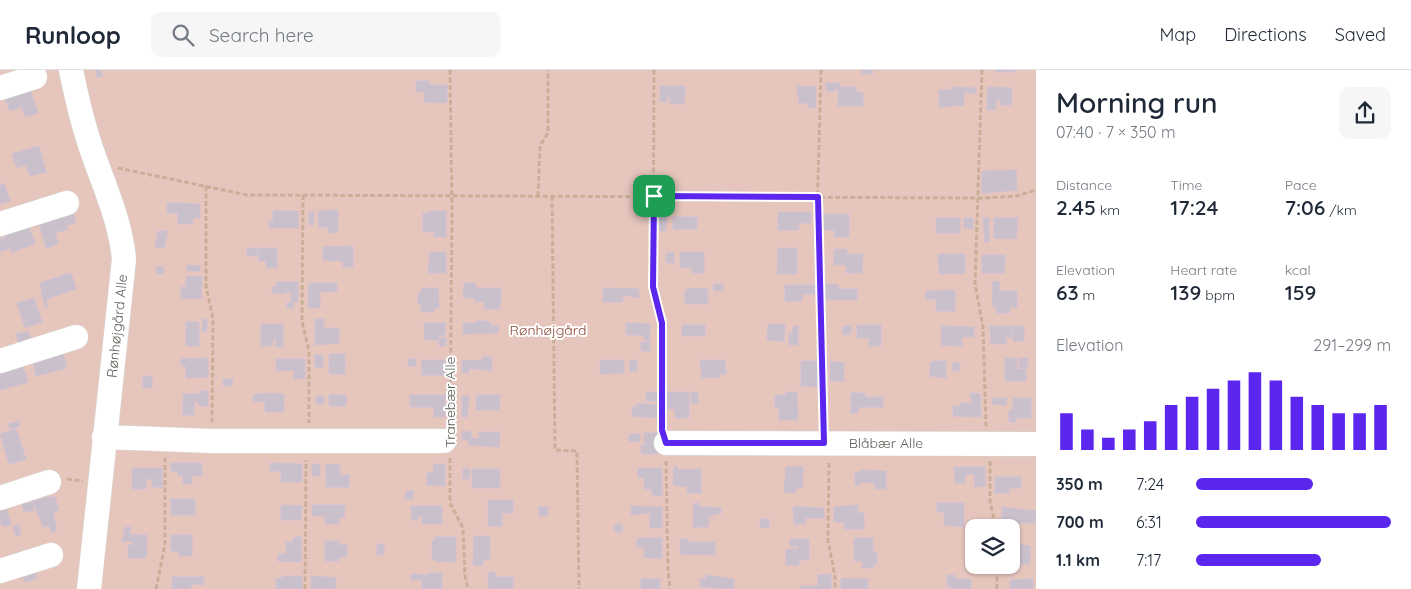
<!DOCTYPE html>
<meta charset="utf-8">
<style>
body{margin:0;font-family:Quicksand,sans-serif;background:#f6f6f7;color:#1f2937;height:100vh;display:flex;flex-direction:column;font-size:19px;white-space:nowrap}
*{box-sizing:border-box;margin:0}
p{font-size:16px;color:#747a83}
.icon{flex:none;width:28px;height:28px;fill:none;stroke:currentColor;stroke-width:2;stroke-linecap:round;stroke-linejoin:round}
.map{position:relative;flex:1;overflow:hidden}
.panel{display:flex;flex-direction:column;background:#fff;width:375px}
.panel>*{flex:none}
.fabs{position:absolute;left:965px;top:449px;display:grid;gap:10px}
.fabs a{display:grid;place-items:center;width:55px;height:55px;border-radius:10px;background:#fff;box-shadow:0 1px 4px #0004;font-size:25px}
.pin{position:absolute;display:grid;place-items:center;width:42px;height:42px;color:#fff;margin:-21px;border-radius:10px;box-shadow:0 2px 8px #0006}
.round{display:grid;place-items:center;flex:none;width:52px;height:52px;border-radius:10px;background:#f6f6f7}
.headline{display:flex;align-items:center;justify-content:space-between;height:85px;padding:0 20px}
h1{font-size:28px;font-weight:600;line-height:38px}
.metrics{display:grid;grid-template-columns:repeat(3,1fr);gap:8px;height:85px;padding:5px 20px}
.metrics div{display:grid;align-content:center}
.metrics b{font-size:21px;font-weight:600}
.metrics small{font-size:14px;font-weight:400}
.metrics p{font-size:14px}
.chart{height:140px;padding:10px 20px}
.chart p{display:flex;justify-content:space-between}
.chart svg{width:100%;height:90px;margin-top:5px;stroke:#5b27ee;stroke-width:6}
ul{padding:0 20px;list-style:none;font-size:16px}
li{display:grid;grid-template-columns:80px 60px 1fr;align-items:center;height:38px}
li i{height:12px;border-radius:6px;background:#5b27ee}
header{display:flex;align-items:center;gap:30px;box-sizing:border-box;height:70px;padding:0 25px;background:#fff;border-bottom:1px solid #e0e1e3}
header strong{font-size:24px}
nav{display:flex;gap:28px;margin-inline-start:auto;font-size:18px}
.search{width:350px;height:45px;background:#f6f6f7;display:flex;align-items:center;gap:12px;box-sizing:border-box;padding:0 18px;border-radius:10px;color:#747a83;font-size:19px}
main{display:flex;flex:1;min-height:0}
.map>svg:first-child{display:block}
</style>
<header>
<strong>Runloop</strong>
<div class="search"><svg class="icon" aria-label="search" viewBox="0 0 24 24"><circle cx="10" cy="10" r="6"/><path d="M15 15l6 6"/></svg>Search here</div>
<nav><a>Map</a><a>Directions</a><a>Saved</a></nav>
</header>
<main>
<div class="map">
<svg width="1036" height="519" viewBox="0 0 1036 519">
<rect width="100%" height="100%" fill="#ede2ee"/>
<path fill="#e6c5bd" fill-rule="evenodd" d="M0,0H1036V519H0ZM974,458H1011V495H974Z"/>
<path fill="#c9c0cc" stroke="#d0c0d2" d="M96,0H101L103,6L97,7Z
M862,0H873V4H862Z
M995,0H1015V2H995Z
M416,11H429V15H447V33L424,32V22H416Z
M826,13H835L840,14V17H856V22H863V36H838V19H835V21H826Z
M660,16H685L684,34H670V27H667V32H660Z
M797,16L816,17L815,38H808V33H799Z
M29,17L38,43L25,47L22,37L10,41L4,25Z
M951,17L976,18V24L964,21V35L939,37V20H951Z
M988,17L1012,18L1011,35H1000V29H996V40H987Z
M39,76L46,102L30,106L26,95L17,98L12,84Z
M1016,100L1017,120L982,123V101Z
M4,113L10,131L0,134V115Z
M167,133L200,134V148H193V154H178V143H167Z
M338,140V162L328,163V157H319L318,141Z
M273,141H298V158H269V151H273Z
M430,141H446V167H434L435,162H423V143H430Z
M309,142H314V154L309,155Z
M778,142H811V153H799V160H778Z
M73,143L76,153L67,155L68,159L55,163L58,174L46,178L38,150Z
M822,144H849V167H834L835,160H822Z
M659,147H667L665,161H660Z
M673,147H697V159H673Z
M936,148H960V163H936Z
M964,148H973V159L964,158Z
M983,148H989V172H985Z
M994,148H1018L1016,169L994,168Z
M28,154L35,174L11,182L10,178L0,182V169L6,167L4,162Z
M158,161H168L164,178L155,177Z
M353,176V197H343V191L323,190V177Z
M247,178H258V186H247Z
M259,178H277V198H266V191H259Z
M778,178H797V204H777Z
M834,179H847V184H863L862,203H846V195H834Z
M430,182H446V203H428Z
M680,182H704V203H692V197L680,198Z
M666,183H674V193H666Z
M938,184H965V203L939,204Z
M982,185H1005L1004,203H982Z
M187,195L200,196V201H187Z
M156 200a4 4 0 1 1 8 0a4 4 0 1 1-8 0Z
M71,203L76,219L46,229L48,237L45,238L40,213Z
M186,206L202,207L201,229L181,228V217H186Z
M999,211V221H1017V237H1010V243H996V237H993L992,212Z
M276,212H298V232H294V238H287V232H291V222H285V224L272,223V217H276Z
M309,213H337V221L320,222V238H308Z
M464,213H476V218H501L500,239H484V232H475V228H463Z
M713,214H723V220L714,221Z
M826,214L839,215L838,219H857V230H825Z
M785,215H815V224H802V231H785Z
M421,218H438L439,238H434V242H421V234H418V223H421Z
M603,218L639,219V228L623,225V232H603Z
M694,218L708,219V234H685V220Z
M955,220V241H936V229H926V221Z
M34,228L42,252L25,258L17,233Z
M203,249H207V261H202Z
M315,249H324V258H339V273L315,275Z
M477,251H488L492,256H498V263L463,264V253H477Z
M186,252H199V276H186Z
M424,253H445V265H439V268H446V276H439V270H425Z
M626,253L650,254V270H644V265H626Z
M261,254H283V277H276V269H273V276H261Z
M768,254H785L784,271L767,270Z
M682,255H705V266H682Z
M857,255H881V276H869V268H857Z
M793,256H798V275H789V263H792Z
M843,256H851V264L843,265Z
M942,256L974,257V267H962V276L941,275Z
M990,256H1012V267H1006V274H991Z
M1013,256H1024V271H1013Z
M28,261L31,269L19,273L16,264Z
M641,272H650V281H641Z
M63,282L67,298L36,306L32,289Z
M329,284H345V304H329Z
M315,285H323V297H315Z
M482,287H492V301L469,298V303H462V291L482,290Z
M208,288V307L186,308V296H181V289Z
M1005,288H1017V299H1026V311H1005Z
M1020,288H1028V297H1019Z
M276,289H305V308L294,309V300L276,301Z
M408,289H416V296H408Z
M421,290H445V305H422Z
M600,290H624V303L600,304Z
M630,290H637V301H630Z
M700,290H725L726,304H719L720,307L702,308Z
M801,291H820V317L801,316Z
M935,291H946V308L930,306V293Z
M830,292H844V311H830Z
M953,292L960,293V301H953Z
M22,293L28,312L0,320V294Z
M143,306H152V318H143Z
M223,309L233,310L232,316H223Z
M199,321H208V336H199V332H194V345H183V324H199Z
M646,322H657L656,331H646Z
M667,322H689V348H675V339H667Z
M691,322H698V333H691Z
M786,322H797L798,350H779V338H775V326L786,325Z
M265,323L284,324V342H265V332L253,331V325Z
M851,323H865V327H883V337H858V343H851Z
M970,323L980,324L981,347L953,346V336H961V333H972Z
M329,325H346V336H329Z
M410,325H445V347H434V337H410Z
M477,325H500L499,340H476Z
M316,326H324V334H316Z
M462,326H469L467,347H462Z
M992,328H1007L1006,335L992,334Z
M1013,328H1031V348H1016V352H1009V340H1013Z
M637,334H657V348L632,346V337H637Z
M19,351L20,356L10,359L8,354Z
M16,359L26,389L9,394L0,364Z
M462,361L471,362V368L479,369V362H500L499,377L468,375L469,370H462Z
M644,363H658V384H641V376H644Z
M629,364H640V372L629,371Z
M171,393H202V406H192V414H183V406H178V401H171Z
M270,393L302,394V412H281V401H270Z
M312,394H320V406H312Z
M326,394L340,395V405H349V417H326Z
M434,394H445V416L427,415V403H433Z
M803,396L802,418H796V423L784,422L786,397Z
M674,397H678V400L701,399V423H687V417L673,415Z
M954,397H985V416L975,417L974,404H965V413H955Z
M132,398H162V417H152V409H146V419H132Z
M638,398H662V426H652V419H644V408H638Z
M463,399H470L469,409H463Z
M472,399H500V418H472Z
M861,400L886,401V419H875V413L861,412V415H855V402H861Z
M995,407H1021V418H1009V423H995Z
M406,421H413V429H405Z
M48,427H55L59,440L53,442L57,460L51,462L49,456L43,457L33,431Z
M171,429H195V445H171Z
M488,430H513V443H502V456H488Z
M32,432L34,440L24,442L22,434Z
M694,433H699V437L721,438V444H713V447H709L708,457H693Z
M937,433H964V457L944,455V442H937Z
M281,435L302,436L301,450H281Z
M312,435H345L344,448H339V454H325V446H312Z
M858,435V443H864V459H844V452H834V437Z
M411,436H442V454H422V446H417V450H412Z
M631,436L662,437V458H650V443L631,445Z
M6,437L11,455L3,457L2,453L0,454V438Z
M539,437H548V446H539Z
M793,437L824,438V448H805V454H794Z
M1002,437L1036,441V453H1017V457H1010V453H1002Z
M760,449H769V458L760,457Z
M616,454H621L623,458L622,462H616L614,458Z
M19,455L21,464L16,466L13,456Z
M125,457H131L130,465H147L146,488H128V475H133V472L122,471Z
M171,465H192V486H179V481H171Z
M474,466H489L490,470V490H483V495H473Z
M294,467H301V492L278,491V484H286V472H293Z
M435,467H456V492L435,491V489H432V471H435Z
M637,468H662V488H644V477H637Z
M854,468H873V482H877V494H873V498H862L863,491H854Z
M680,469H688V472H715V485L680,484Z
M790,469H809V490H799V495H786V479H799L798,476H790Z
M966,469H974V495L985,496H966Z
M325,471H339V475H347V487H339V491H325Z
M377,474H384V485H377Z
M1011,474L1030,476V494H1011Z
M35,500L37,508L25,512L22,504Z
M488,502H495V507H513V519H488Z
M428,503H442V519H422V510H411V504L428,505Z
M831,504V519H800V516H818V505Z
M706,505L734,509V519L700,517V509H706Z
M947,505H955V509H971V519H951V517H947Z
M283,506H302V519H276V508H283Z
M311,506L336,508V519H311Z
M172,507H204V515L191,514V519H172Z
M841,508L868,509V519H841Z
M641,509H660V519H641Z
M1033,509V519H1010V510Z"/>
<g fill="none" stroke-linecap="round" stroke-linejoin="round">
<defs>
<path id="minor" d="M71,0C76,25 82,51 90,75C103,114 120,148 124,189L89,519
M0,18L35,7
M0,154L67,133
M0,291L76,267
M104,367L212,371H444
M666,373L1036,374
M0,428L49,412
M0,501L51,485"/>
</defs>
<use href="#minor" stroke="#d6dcd5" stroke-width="25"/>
<path stroke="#caaf98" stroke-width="3" stroke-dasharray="5 2.5" stroke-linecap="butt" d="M450,0L452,142L450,354
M654,0L653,217L663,253L662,356
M821,0L817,147L824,354
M982,0L975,214L983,257L986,356
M118,98L247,125L985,128L1016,126L1036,120
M206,116V216L213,249L212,352
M303,125L302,251L309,281V353
M538,126L540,76L548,63V0
M552,126L555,380L577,381L579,519
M450,388V433L463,458L465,506L468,519
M666,391L668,500L670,519
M990,391V431L996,458
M829,393L828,470L835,507V519
M67,409L83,411
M156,519L165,474V388
M305,519L306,390
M997,519V495"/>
<use href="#minor" stroke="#fff" stroke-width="24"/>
</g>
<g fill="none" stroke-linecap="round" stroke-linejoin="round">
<defs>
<path id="route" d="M654,126L818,127L824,373H666L662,360V253L653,217Z"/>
</defs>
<use href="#route" stroke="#fff" stroke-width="10"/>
<use href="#route" stroke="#5b27ee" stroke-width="6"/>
</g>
<g text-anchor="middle" stroke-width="4" stroke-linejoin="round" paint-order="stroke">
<g font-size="14" fill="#5d635a" stroke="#fff">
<text transform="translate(117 256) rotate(-84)" y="5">Rønhøjgård Alle</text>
<text transform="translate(450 332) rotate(-90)" y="5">Tranebær Alle</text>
<text x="886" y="378">Blåbær Alle</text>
</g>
<g font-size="14" fill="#894733" stroke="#fff">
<text x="548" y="265">Rønhøjgård</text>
</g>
</g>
</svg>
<div class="fabs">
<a><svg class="icon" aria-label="layers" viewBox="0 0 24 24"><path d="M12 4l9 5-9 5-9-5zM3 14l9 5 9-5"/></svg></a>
</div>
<div class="pin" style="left:654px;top:126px;background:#1e9e55"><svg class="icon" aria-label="arrive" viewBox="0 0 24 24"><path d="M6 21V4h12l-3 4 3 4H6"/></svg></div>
</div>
<section class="panel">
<div class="headline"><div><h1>Morning run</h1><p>07:40 · 7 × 350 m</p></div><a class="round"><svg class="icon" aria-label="share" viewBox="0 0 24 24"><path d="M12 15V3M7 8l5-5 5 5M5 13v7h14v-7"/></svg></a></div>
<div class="metrics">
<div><p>Distance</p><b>2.45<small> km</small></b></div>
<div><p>Time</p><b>17:24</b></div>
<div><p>Pace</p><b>7:06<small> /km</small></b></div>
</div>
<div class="metrics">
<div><p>Elevation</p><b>63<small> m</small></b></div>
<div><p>Heart rate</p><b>139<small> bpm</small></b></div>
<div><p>kcal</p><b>159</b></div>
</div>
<div class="chart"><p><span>Elevation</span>291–299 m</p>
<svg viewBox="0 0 160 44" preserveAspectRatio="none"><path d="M5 44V26M15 44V34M25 44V38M35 44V34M45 44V30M55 44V22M65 44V18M75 44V14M85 44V10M95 44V6M105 44V10M115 44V18M125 44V22M135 44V26M145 44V26M155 44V22"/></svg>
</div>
<ul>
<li><b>350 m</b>7:24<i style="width:60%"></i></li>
<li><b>700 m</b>6:31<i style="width:100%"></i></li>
<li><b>1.1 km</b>7:17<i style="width:64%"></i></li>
</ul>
</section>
</main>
